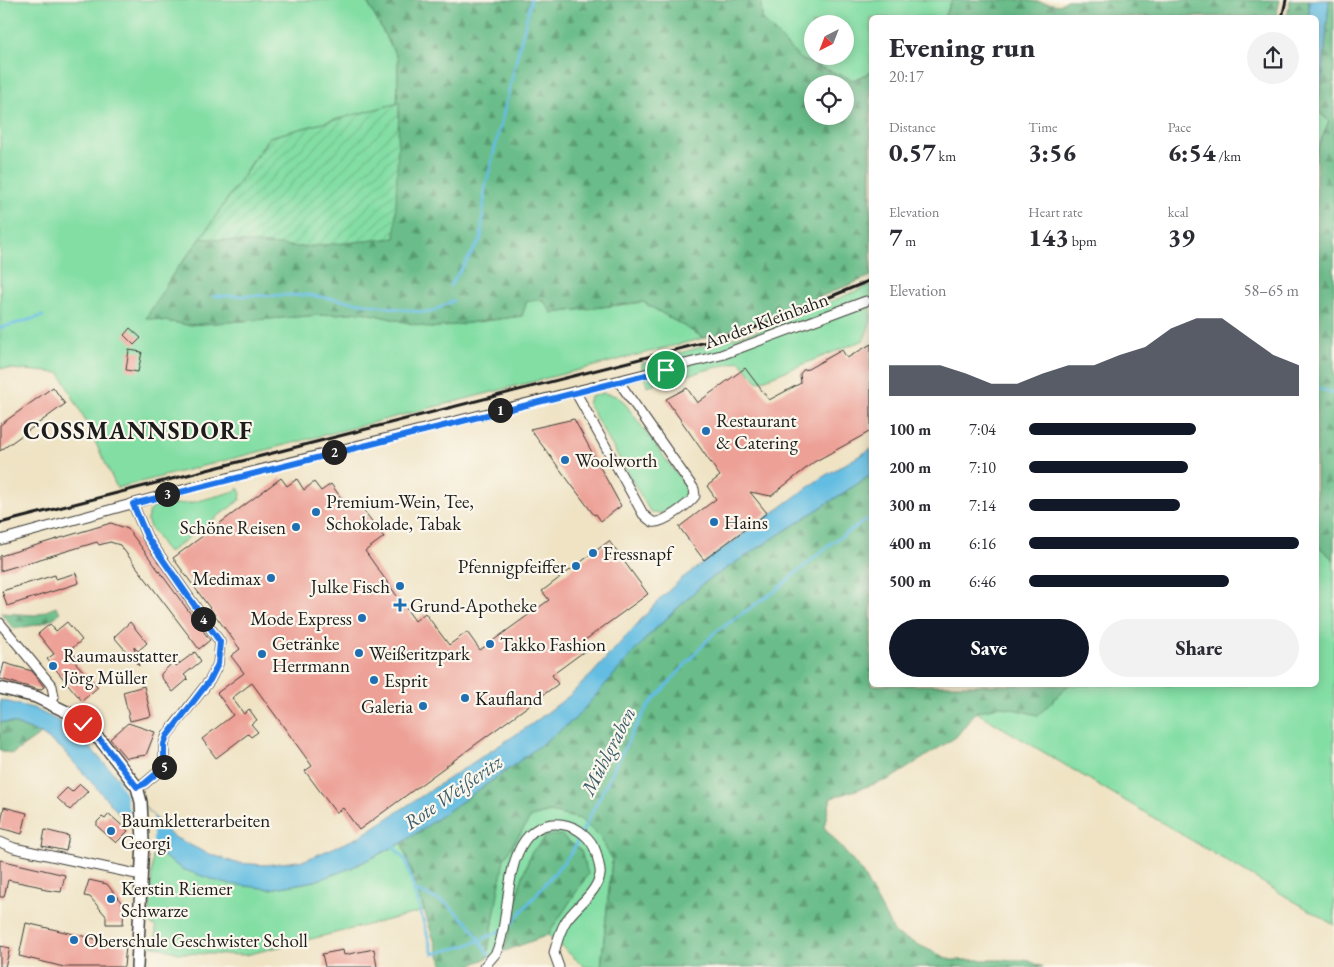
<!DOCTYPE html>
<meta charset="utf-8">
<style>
body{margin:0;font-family:"EB Garamond",serif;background:#f2f2f3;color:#2b2b33;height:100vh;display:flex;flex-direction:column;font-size:19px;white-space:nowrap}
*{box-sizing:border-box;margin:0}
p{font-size:16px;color:#7c7c81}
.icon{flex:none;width:28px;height:28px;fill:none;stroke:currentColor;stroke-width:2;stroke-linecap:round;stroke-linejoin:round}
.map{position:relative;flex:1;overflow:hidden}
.sheet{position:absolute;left:869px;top:15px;width:450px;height:672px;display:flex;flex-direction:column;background:#fff;border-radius:8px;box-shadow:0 2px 12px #0003}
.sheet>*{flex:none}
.needle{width:32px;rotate:222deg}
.tools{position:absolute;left:804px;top:15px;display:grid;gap:10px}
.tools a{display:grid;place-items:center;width:50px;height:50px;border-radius:50%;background:#fff;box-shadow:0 2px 12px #0003;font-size:25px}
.pin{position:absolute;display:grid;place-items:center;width:42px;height:42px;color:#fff;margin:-21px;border:2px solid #fff;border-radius:50%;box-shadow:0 1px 5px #0007}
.km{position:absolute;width:25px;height:25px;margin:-12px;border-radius:50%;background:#222;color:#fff;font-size:14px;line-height:25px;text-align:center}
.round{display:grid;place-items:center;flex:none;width:52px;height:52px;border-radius:26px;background:#f2f2f3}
.head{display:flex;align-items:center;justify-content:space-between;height:85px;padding:0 20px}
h1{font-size:28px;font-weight:800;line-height:38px}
.metrics{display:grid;grid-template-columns:repeat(3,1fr);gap:8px;height:85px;padding:5px 20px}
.metrics div{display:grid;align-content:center}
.metrics b{font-size:25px;font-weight:800}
.metrics small{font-size:14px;font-weight:400}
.metrics p{font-size:14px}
.chart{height:140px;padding:10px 20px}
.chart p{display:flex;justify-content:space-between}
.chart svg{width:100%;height:90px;margin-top:5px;fill:#111827;opacity:.7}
.button{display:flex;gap:10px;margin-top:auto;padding:10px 20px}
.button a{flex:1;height:58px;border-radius:30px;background:#111827;color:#fff;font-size:20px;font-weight:800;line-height:58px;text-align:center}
.button a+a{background:#f2f2f3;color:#2b2b33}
ul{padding:0 20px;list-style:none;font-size:16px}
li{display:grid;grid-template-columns:80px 60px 1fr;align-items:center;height:38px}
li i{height:12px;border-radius:6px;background:#111827}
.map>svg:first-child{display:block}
</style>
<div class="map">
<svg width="1334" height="967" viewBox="0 0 1334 967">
<defs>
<pattern id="forest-firs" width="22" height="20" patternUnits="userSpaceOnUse" patternTransform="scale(1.25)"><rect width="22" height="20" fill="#6abd8a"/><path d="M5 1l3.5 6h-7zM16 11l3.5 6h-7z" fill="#569970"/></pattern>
<pattern id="garden-furrows" width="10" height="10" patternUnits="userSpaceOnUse" patternTransform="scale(1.25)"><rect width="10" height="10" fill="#83dea4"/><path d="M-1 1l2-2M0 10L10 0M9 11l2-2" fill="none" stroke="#71be8d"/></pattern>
</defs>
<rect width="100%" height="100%" fill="#fbf7ec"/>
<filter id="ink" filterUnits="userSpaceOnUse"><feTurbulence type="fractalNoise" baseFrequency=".02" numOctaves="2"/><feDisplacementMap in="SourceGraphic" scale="10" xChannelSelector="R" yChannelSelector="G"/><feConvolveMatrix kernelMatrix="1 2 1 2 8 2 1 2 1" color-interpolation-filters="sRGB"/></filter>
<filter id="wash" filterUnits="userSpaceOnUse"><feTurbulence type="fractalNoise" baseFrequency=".0096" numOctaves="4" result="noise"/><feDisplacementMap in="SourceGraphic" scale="20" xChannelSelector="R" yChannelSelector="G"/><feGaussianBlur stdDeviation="1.12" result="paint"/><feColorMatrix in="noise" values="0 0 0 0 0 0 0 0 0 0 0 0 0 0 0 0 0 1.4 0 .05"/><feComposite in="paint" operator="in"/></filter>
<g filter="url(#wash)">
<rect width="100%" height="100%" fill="#efe3c4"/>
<path fill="#83dea4" stroke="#507d60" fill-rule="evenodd" d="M0,0H366L398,59L399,103L269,137L201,238L173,274L147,318L188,325L362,312L431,328L522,316L527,301L543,300L552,313L643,302L704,338L117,488L84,418L60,373L0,368Z
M761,0H952L944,17L871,18V72L853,80L800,59L762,19ZM812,24H845V56H812Z
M1316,110L1329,121L1316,153Z
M871,285V321L864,340L758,382L740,361L647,386L641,364L761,330Z
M603,393L616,396L623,401L687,488L685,498L662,513H652L648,508L588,404L590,397Z
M238,488L241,493L240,500L168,553L150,527L147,520L149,512L156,506L190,503L236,491Z
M1316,544L1334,560V925L976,712L1000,706L1038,715L1069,685H1316Z
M550,812L580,819L600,837L612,860L601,967H585L548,935L588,874L531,853L520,885L505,951L487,958L503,859L531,817Z
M402,843L424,911L246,955L179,953L148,944L156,937V927L149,923L153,849L182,869L270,889L315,881L351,868Z"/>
<path fill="url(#forest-firs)" stroke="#436c53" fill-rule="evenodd" d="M366,0H761L762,19L800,59L853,80L871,72V276L756,323L704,338L643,302L552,313L543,300L527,301L522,316L431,328L362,312L188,325L146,318L173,274L201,238L302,247L395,238L398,59ZM812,84H845V116H812Z
M952,0H1024L1060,5L1067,0H1280L1276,17H944Z
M1290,0H1309V17H1287Z
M1329,0H1334V560L1316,544V153L1329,121L1316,109L1323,73Z
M871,475V685H1069L1038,715L1000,706L976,712L956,737L890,779L831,798L824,827L861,871L895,934L951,960H1027L1043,967H601L612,860L600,837L580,819L550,812L531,817L504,859L487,958L467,967H443L402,843L510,768L704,583Z
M56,607L60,612C52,624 28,626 14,629L1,613L36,615Z
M0,722L13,723L41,734L12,754L0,750Z
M561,835L581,851L588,874L548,935L505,951L520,885L531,853L546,836Z"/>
<path fill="url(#garden-furrows)" stroke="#507d60" d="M399,103L395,238L302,247L201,238L270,137Z"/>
<path fill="#64bde2" stroke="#406c7f" d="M1309,0H1329L1323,73L1316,109V18L1309,17Z
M871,449V475L704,583L648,636L575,719L510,768L402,843L351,868L315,881L270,889L222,883L182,869L153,849L133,829L61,748L41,734L13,723L0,722V700L33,708L62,723L78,735L172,836L204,852L236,863L266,865L305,860L359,837L532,724L569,696L593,673L658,601L681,579L821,478Z"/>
<path fill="#efe3c4" d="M116,777L153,816V849L133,829L125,793Z"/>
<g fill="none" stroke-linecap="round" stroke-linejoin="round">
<path stroke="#64bde2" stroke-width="3" d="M450,286L481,239L485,189L531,0
M213,296L308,295L420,312H431L453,301
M0,328L43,316
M1316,388L1334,393
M392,845L406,861L414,890L446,903L470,925L489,955
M414,890L433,954L468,945L508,928L572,852L633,731L649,705L714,633L775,591L833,542L871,517"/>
</g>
<g id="blocks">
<path fill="#eda096" d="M130,328L141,338L134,345L124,335Z
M871,344V431L814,462L771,496L750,492L767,513L704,560L679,527L716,499L707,486L720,476L666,399L687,388L697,403L745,368L769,400L801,383L800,374L803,370L808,369L842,350L847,358Z
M129,350L142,352L138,372L126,370Z
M53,387L65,404L0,451V425Z
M574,419L621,506L601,521L596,514L594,515L530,429Z
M281,478L287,486L297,479L304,490L314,482L321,491L331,484L349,509L358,503L384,537L365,551L415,621L425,613L449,645L467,632L480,650L549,600L542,591L609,541L648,594L581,643L586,650L552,675L558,684L359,830L343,808L336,813L305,771L312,766L252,683L232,698L244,714L249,709L257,720L251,724L258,732L251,737L248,734L216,758L202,739L233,715L217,693L244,673L231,656L240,649L173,558Z
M111,523L128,529L210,640L199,649L120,545L110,542L99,545L97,542L0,571V556Z
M76,573L79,583L7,606L2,591L55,575L56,579Z
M67,622L82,640L70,650L77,658L74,661L98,687L82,701L47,659L54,654L38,634L50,624L56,631Z
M130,622L147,643L138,651L134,647L139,666L114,637Z
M195,652L201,661L184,675L188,679L173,692L161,677V674L173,662L176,666Z
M4,663L32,671L44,687L40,690L0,679Z
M144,686L151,716L130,721L123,692Z
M128,723L155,732L146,755L126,758L110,739Z
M80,784L88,791L70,810L57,798L67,788L72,792Z
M4,807L27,813L22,834L0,828Z
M109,814L128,831L116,843L97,826V822L102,817L105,819Z
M45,830L69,836L66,851L42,846Z
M0,860L65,875L61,892L46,890L42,889V887L8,880L4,897H0Z
M89,880L107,884L124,906L123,924H106V916L90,897L84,896Z
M26,923L126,946L124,967H64L19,956Z
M0,946L10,948L5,967H0Z
M374,949L377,967H325L322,954L343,950L344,955Z"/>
</g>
</g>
<g filter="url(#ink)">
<use href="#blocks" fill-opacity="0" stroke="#3c3a35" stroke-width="1"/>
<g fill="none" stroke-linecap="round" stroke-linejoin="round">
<defs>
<path id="minor" d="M575,391L643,514C646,517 649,520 653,522C663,524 689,504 695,496L694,489L619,382
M133,504L147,537L220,642L218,664L210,680L167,735L164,744V767L144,784L137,787
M0,540L215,481L721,355L866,301
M0,623L52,686L54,697L51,703
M0,842L14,848L141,875
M484,967L496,953L500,943C509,912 506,866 525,840C547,810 593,825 598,860C599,865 601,871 600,875C596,894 576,906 566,921C560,930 557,942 554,953L559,967"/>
<path id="tertiary" d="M0,688L36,697L71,714L102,742L137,787L141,802L143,841L137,967"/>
</defs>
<use href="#minor" stroke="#3c3a35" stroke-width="11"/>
<use href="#tertiary" stroke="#3c3a35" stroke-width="14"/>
<use href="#minor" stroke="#fff" stroke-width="9"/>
<use href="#tertiary" stroke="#fff" stroke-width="11"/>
<path stroke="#1c1c1c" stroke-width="3" d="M1282,18L1286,0
M0,523L706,342L757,327L871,280"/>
</g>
</g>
<g fill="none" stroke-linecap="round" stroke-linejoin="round" filter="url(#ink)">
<defs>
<path id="route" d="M83,724L102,742L137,787L144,784L164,767V744L167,736L210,680L218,664L220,642L147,537L133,504L666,370"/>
</defs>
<use href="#route" stroke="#fff" stroke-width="10"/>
<use href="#route" stroke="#1a73e8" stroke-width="6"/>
</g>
<g fill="#1f6fb2" stroke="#fbf7ec" stroke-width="2">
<circle cx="706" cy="431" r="5"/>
<circle cx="565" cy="460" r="5"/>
<circle cx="316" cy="512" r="5"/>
<circle cx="714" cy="522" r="5"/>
<circle cx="296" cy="527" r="5"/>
<circle cx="593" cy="553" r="5"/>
<circle cx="576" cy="566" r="5"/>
<circle cx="271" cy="578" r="5"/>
<circle cx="400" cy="586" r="5"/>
<path d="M397.5 597.5h5v5h5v5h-5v5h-5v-5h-5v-5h5z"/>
<circle cx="362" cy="618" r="5"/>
<circle cx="490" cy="644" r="5"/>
<circle cx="359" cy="653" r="5"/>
<circle cx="262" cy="654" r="5"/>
<circle cx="53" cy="666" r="5"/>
<circle cx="374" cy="680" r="5"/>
<circle cx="465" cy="698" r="5"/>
<circle cx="423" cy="706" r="5"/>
<circle cx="111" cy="831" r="5"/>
<circle cx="111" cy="899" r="5"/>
<circle cx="74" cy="940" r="5"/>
</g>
<g text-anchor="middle" stroke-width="4.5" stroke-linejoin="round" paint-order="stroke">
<g font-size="19" fill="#1c1c1c" stroke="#fbf7ec">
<text transform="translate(766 320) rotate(-20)" y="7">An der Kleinbahn</text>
</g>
<g font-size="19" fill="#1c1c1c" stroke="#fbf7ec" text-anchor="start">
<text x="716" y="427">Restaurant<tspan x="716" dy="22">&amp; Catering</tspan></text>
<text x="575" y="467">Woolworth</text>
<text x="326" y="508">Premium-Wein, Tee,<tspan x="326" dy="22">Schokolade, Tabak</tspan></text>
<text x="724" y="529">Hains</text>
<text x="286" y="534" text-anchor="end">Schöne Reisen</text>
<text x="603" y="560">Fressnapf</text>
<text x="566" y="573" text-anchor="end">Pfennigpfeiffer</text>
<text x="261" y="585" text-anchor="end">Medimax</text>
<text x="390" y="593" text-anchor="end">Julke Fisch</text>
<text x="410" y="612">Grund-Apotheke</text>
<text x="352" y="625" text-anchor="end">Mode Express</text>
<text x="272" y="650">Getränke<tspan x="272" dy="22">Herrmann</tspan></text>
<text x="500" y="651">Takko Fashion</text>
<text x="369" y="660">Weißeritzpark</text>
<text x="63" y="662">Raumausstatter<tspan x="63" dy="22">Jörg Müller</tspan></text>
<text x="384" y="687">Esprit</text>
<text x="475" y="705">Kaufland</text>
<text x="413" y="713" text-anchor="end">Galeria</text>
<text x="121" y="827">Baumkletterarbeiten<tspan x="121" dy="22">Georgi</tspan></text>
<text x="121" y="895">Kerstin Riemer<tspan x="121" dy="22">Schwarze</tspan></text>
<text x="84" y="947">Oberschule Geschwister Scholl</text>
</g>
<g font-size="20" font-style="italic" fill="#395c6b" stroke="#fbf7ec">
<text transform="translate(608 751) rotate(-63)" y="7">Mühlgraben</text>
<text transform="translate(453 792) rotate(-35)" y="7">Rote Weißeritz</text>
</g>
<g font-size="24" font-weight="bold" letter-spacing="1" fill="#1c1c1c" stroke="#fbf7ec">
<text x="138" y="439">COSSMANNSDORF</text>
</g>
</g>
</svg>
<div class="tools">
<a><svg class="needle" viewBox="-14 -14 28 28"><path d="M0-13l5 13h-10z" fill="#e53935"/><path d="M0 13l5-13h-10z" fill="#7c7c81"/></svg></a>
<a><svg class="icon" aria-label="locate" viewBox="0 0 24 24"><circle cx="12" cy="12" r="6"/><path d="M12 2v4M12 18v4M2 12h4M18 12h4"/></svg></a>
</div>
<div class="pin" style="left:666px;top:370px;background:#1e9e55"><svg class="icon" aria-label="arrive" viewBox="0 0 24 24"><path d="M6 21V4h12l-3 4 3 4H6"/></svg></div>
<div class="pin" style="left:83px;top:724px;background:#d93025"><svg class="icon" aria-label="check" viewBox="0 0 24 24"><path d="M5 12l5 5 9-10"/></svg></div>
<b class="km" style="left:500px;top:410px">1</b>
<b class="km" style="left:334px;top:452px">2</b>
<b class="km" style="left:167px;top:494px">3</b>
<b class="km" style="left:203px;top:619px">4</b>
<b class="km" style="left:164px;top:767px">5</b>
<section class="sheet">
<div class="head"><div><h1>Evening run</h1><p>20:17</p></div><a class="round"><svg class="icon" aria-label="share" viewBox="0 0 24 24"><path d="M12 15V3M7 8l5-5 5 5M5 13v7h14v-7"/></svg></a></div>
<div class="metrics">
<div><p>Distance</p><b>0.57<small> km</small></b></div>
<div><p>Time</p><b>3:56</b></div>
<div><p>Pace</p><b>6:54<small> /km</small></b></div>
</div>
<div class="metrics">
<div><p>Elevation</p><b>7<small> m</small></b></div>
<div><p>Heart rate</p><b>143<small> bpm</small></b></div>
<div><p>kcal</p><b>39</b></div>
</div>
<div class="chart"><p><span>Elevation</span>58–65 m</p>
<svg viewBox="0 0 160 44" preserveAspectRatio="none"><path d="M0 44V29L10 29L20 29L30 33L40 38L50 38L60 33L70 29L80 29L90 24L100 20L110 11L120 6L130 6L140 15L150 24L160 29V44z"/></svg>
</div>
<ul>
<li><b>100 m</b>7:04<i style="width:62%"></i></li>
<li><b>200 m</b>7:10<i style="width:59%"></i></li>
<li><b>300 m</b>7:14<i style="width:56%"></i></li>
<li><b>400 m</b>6:16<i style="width:100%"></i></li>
<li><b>500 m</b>6:46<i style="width:74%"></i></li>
</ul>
<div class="button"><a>Save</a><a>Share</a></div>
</section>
</div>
